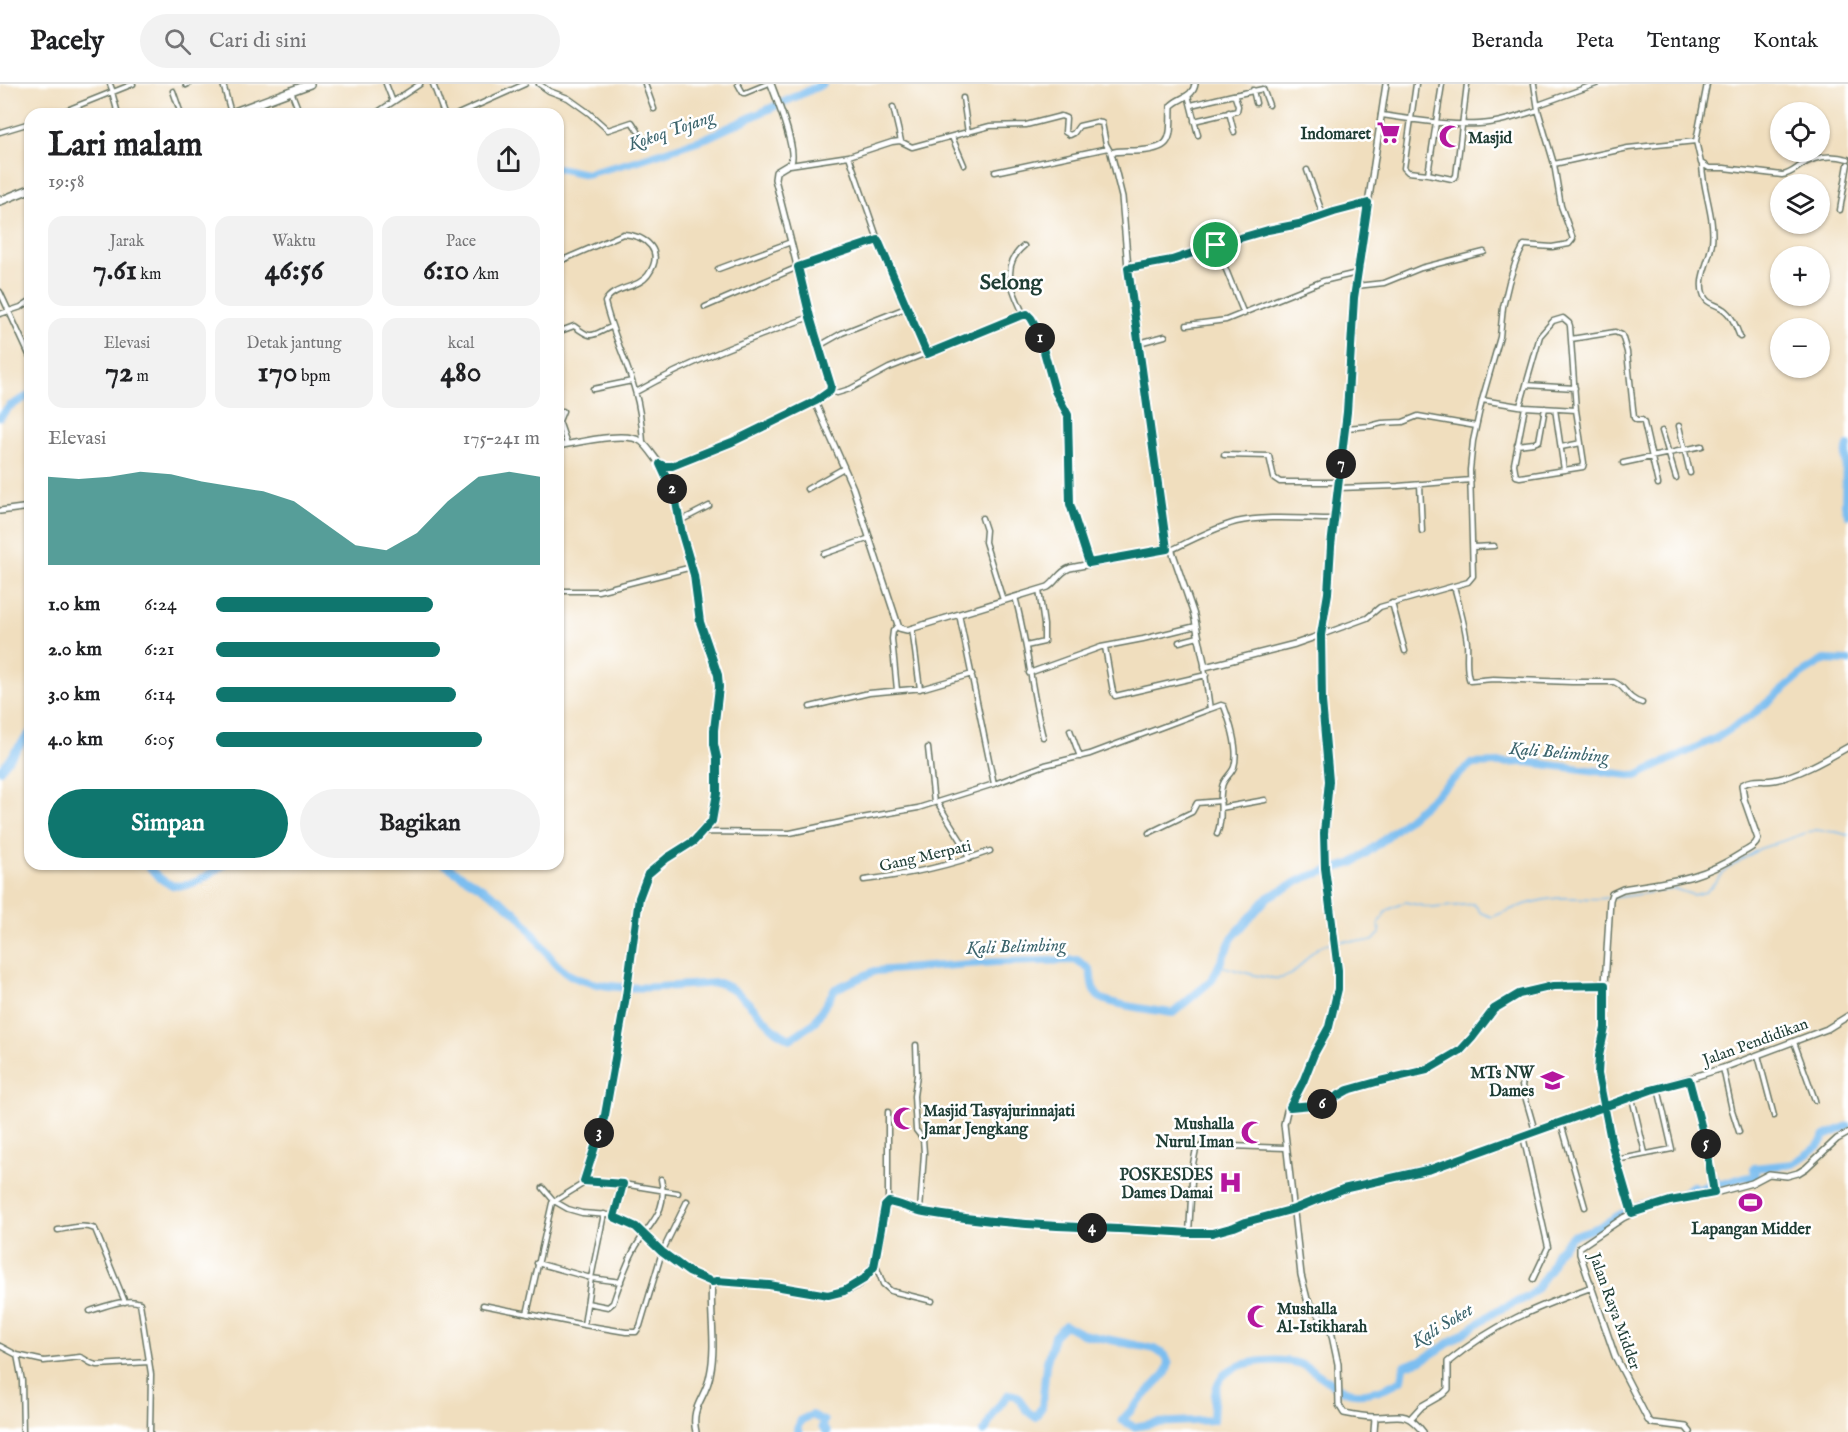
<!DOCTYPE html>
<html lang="id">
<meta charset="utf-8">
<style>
body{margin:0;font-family:"IM FELL English",serif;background:#f2f2f2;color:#202124;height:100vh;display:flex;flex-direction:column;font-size:22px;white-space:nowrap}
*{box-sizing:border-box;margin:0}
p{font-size:20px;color:#757577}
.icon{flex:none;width:33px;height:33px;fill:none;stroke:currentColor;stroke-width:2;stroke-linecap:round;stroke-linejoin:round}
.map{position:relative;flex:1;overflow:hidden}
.drawer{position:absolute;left:24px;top:24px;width:540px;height:762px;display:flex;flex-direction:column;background:#fff;border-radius:18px;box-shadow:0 2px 4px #0004}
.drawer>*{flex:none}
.fabs{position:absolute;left:1770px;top:18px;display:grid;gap:12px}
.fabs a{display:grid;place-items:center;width:60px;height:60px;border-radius:50%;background:#fff;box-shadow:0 2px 4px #0004;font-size:30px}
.pin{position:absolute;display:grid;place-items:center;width:51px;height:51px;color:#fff;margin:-26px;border:3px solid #fff;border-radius:50%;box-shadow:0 2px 6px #0007}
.km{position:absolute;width:30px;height:30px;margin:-15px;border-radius:50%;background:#222;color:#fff;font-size:16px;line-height:30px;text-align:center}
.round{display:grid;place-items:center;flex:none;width:63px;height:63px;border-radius:32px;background:#f2f2f2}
.head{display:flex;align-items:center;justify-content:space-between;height:102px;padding:0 24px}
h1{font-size:33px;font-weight:700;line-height:45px}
.stats{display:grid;grid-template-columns:repeat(3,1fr);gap:9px;height:102px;padding:6px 24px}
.stats div{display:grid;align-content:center;border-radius:15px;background:#f2f2f2;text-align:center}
.stats b{font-size:30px;font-weight:700}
.stats small{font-size:16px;font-weight:400}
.stats p{font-size:16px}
.chart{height:168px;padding:12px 24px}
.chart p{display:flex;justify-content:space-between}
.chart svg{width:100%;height:108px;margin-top:6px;fill:#0f766e;opacity:.7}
.primary-button{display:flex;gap:12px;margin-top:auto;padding:12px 24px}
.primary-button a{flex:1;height:69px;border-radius:36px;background:#0f766e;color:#fff;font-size:24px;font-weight:700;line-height:69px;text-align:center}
.primary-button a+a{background:#f2f2f2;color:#202124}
ul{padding:0 24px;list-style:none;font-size:20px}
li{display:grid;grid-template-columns:96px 72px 1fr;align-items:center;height:45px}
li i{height:15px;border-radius:8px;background:#0f766e}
header{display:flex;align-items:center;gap:36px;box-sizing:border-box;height:84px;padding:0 30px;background:#fff;border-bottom:2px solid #e0e0e0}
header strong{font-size:28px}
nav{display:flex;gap:33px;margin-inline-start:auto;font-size:21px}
.search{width:420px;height:54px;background:#f2f2f2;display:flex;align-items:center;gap:15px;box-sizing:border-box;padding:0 21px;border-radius:33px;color:#757577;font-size:22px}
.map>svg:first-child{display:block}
</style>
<header>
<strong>Pacely</strong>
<div class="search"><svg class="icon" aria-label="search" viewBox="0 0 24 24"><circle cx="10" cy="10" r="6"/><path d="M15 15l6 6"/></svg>Cari di sini</div>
<nav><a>Beranda</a><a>Peta</a><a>Tentang</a><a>Kontak</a></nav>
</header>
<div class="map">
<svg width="1848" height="1348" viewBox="0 0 1848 1348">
<rect width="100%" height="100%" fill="#fff"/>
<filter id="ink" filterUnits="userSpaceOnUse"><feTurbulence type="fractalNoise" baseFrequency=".0167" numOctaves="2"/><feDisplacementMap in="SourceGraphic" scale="12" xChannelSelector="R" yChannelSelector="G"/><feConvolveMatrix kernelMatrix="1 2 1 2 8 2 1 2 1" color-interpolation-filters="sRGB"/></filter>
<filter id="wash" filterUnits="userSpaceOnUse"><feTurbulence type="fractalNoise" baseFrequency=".008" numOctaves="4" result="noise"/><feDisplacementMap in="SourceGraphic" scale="24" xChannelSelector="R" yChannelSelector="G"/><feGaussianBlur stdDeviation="1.35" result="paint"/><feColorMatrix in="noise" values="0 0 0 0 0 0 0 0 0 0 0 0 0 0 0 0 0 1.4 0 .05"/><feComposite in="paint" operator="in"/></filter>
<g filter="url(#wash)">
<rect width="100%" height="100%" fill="#f0debe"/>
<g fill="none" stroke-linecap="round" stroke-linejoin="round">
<path stroke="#7bbef0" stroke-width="1.5" d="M1612,814L1675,805L1693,811L1706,808L1727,785L1759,765L1815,746L1836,748L1848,751
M1218,881C1233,885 1268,897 1282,894C1299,891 1306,869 1321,862C1336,854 1356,858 1373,857L1380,849L1379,838L1388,826L1405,818L1432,824L1474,820L1481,829L1492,833C1514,824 1536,815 1560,814C1576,813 1591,816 1607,814"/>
<path stroke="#7bbef0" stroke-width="8" d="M558,84L586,90L636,77L706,54L823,0
M0,333L10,322L30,311
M1848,362L1846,369L1845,421L1848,431
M0,686L30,649
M147,780C152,786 157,793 164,797C184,811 209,791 224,780
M444,780C469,797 498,811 519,832C537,850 550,882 574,893C615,911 674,901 719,899C749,909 762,942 790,955L814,939L835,905L875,887L996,878L1077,876L1090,886C1092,895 1091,906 1099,913C1109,921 1159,927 1173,929L1212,896L1232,854L1268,813L1307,793L1353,779L1381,758L1471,680L1527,678L1636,692L1718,653L1752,631L1803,589L1824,576L1848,577
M799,1348L797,1345L801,1336L812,1331L824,1337L822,1342L827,1348
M983,1348L986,1346C990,1332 999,1321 1009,1310L1017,1312L1027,1327L1035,1333L1042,1323L1046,1281L1054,1252L1065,1241L1082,1250L1155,1265L1165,1271L1169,1280L1166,1289L1122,1336L1134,1343L1156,1339L1213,1336C1214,1323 1213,1302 1223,1292C1239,1275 1287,1272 1307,1283C1320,1290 1339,1308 1354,1309C1369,1311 1389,1303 1402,1296L1404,1282L1422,1276L1440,1265L1496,1227L1528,1213L1537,1204L1550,1185L1556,1169L1572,1152L1599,1143L1621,1130L1637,1122L1685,1109L1689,1104L1693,1102L1695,1107L1710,1100L1711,1094H1714L1718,1101L1745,1093L1751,1094L1755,1091L1754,1084L1793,1080L1817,1063L1825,1052L1848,1042"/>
</g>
</g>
<g filter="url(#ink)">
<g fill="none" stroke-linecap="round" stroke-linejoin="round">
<defs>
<path id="minor" d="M110,0L113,8L133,0
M223,0L231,29
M433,0L444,30
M539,0L549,7L568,14L589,29L608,46L632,38L638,47
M645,0L654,25
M738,0L743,9H745L767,0
M1416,0L1404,84L1408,88L1428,90
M1442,0L1428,90L1452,95L1456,92L1467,0
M186,1L188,0
M1253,6L1256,19
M173,7L181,30
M291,7L300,30
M1188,11L1198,51
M1234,11L1263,5L1269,21
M963,14L968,49
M393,18L420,0
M1191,21L1233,11L1235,13L1238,22L1237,27L1194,37
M1538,21L1596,0
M893,23L901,57
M1229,28L1234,48
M57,30L112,8L118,30
M375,30L393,18L386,0
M458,30L525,0
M1381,31C1413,35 1447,42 1479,40C1499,39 1519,32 1538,26
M0,48L30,39
M952,53L964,81
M1696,57L1701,79L1709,84H1724L1782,91C1790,90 1794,86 1800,82C1815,72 1830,70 1848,75
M849,72L878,156L927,270
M1554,80L1628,64L1696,57L1707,0
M790,81L849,72L892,58L900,57L912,63L990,42L1026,41L1061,32L1066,34L1065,48L1070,51L1074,49L1079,42L1096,38L1102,39L1106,60L1111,69
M1702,81C1703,107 1715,133 1712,159C1710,175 1698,194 1703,209C1706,221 1715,219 1723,225C1732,231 1736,243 1740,253
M1307,86L1323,131
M995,88L1108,64
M1840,126L1848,80
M1216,161L1244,230
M558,178L623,150C647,152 665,167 648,191C638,205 613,202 605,218C612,249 627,277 635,307C640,324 642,341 643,358
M1128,184L1172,175L1216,161L1268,146L1299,140L1334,128L1368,119
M718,185L791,158
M1356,202L1384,199L1421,184L1484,168
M0,208L30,273
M705,223L798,183L877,156
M0,230L21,223L30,217
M1024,231C1013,208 999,182 1024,162
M1187,241L1226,236L1323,197L1357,189
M558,248L574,242C593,256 590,252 611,243
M1571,255L1615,248L1622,251L1627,268L1634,334L1637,336H1642L1644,339L1658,400
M1139,259L1165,252
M819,262L842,249L908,223
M1526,301L1575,304
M593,305L632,297
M830,307L837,309L850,305L889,284L1018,233L1029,231L1038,246L1055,307L1068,331L1070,420L1089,479
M636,308C691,277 750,255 810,233
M1482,316L1525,323L1576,326
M1520,322L1540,252L1553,237L1563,234L1569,239L1570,242L1576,326L1584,379L1583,383L1520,393L1516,392L1514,380L1525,323
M1555,325L1564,386
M563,327L559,337L567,360
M1679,342L1690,389
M1346,344L1370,342L1382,339L1403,338L1418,332L1476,342
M1662,347L1676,394
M1517,361L1534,359L1539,357L1545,324
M1561,363L1581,359
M1224,371L1269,372L1274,394L1280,398H1339
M1623,379L1702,362
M1420,400L1422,447
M1338,404L1398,402L1471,396
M807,405L844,384
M982,434L986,446L985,458L1003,516
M680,437L709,422
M1473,463L1494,462
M1171,466C1192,456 1214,444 1236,438C1267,431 1302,435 1334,435
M824,470L870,454
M1454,502C1459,521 1465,540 1467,559C1468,571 1465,587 1470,597L1493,595L1572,598H1614C1626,602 1625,614 1642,619
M558,507H598L692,483
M1015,513C1028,559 1031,607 1043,653
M1392,519L1405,567
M959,530L994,700
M912,544L920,605
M1321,551L1367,534L1380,523L1468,498L1473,492L1470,386L1473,357L1482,316L1500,253L1503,223L1509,198L1516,177L1524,161L1552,163L1569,160L1573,155L1561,122L1554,80L1538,26L1534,0
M1179,558L1198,553
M1026,562L1044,558V541L1039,506
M1105,563L1113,608L1115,612L1206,591
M1029,589L1101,563L1143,555L1196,542
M897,606L892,555L893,547L897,542
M810,623L869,609L924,604L972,590
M1210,625L1221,621L1224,622C1230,638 1239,667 1234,683C1231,691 1223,695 1222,703C1218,719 1224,734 1217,750
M1070,646L1080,673
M928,664L934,719
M937,718L962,758L969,775
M1221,724L1265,716
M703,748L790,749L856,735L918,724L994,700L1045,681L1090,670L1210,625L1204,583
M1149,749L1192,728L1197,719L1221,717
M864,796C907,791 949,782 990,767
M1794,958L1815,1016
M916,961L917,991L914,1012L916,1046L923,1055L924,1069L920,1127
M1758,971L1774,1032
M1723,984L1732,1026L1739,1048
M1524,991L1522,1002L1535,1047
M1689,996L1705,1060L1714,1109
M1632,1014L1645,1069
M1604,1024L1618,1083L1632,1129
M1561,1039L1585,1123
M1523,1052L1548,1163L1533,1195
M1616,1076L1672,1065L1658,1004
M584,1097L623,1100L678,1109
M543,1104L554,1117L568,1125L582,1129L609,1131L630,1140L639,1146L662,1168L689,1188L712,1198
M888,1118V1028
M614,1133L623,1100
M58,1146C70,1144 84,1140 95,1145L125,1218
M1189,1149L1193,1080L1196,1065L1204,1061L1286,1064
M537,1179L591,1194L621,1198
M875,1179L883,1200L891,1207L932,1217
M587,1219L608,1223L613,1219C619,1201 625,1183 634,1166C648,1139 669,1130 661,1095
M483,1221L584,1241L626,1248H636L640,1242L662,1168L687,1117
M90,1227C103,1223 128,1213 140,1219L151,1290L150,1348
M527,1230L552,1119L581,1101L604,1035L626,912L639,814L648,790L667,774L694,757L708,743L715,730L717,709V673L714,660V646L719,602L718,591L700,538L694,491L683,450L675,413L660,380
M584,1241L591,1194L604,1130
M0,1262L17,1271L44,1277L80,1273C87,1275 90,1281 98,1281L149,1278
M17,1271L22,1297L23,1348"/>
<path id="tertiary" d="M771,0C777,16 797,65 791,79L776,88L775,95L810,233L831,302L830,307L817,316L816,320L853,404L899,544L907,546L1048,503C1057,497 1059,488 1070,484L1167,465L1172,467L1194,531L1205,583L1295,560L1321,551
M1386,0L1354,214L1347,328L1331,462L1328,509L1321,551L1322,617L1329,697L1325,749V784L1338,887V905L1329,943L1314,970L1303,998L1287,1027L1284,1040L1301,1191L1307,1215L1331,1247L1338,1280L1339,1321L1344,1329C1354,1331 1364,1333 1374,1333C1398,1334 1404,1324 1423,1348
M558,362C577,359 627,346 642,358C649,364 654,373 660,380L664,382H672L732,358L816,317
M0,427L30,423
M1167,465L1128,184L1122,113L1111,69C1118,66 1126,67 1134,67C1175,66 1170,54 1171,22C1179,13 1193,14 1195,0
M1290,1023L1323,1020L1348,1006L1384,996L1427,986L1461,966L1472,954L1494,925L1519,910L1553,902L1605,901L1610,816L1612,810L1623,805C1669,797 1700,796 1740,770C1747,766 1755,763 1758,755L1744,715L1742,701C1753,694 1763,698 1774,696C1798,692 1827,675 1848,663
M1604,1024L1598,990V979L1605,944V901
M1410,1335L1422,1322L1443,1310L1448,1305V1278C1494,1240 1537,1223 1592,1203
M696,1348C690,1322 706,1314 710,1291C717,1259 709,1229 712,1198L717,1197L769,1201L828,1211C880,1203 873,1176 882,1136C884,1129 885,1123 888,1118L920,1127L952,1132L1033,1140L1189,1149H1212L1234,1143L1246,1138L1294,1125L1343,1105L1447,1080L1510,1056L1604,1024L1651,1006L1723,984L1827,945L1848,932
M1374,1348L1375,1334
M1690,1348L1686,1343L1652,1339L1648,1336L1615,1272L1580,1170V1163L1623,1134L1643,1124L1670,1117L1715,1109L1752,1099L1769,1090L1787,1092L1798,1089L1806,1084L1837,1055L1848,1049"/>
<path id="primary" d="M229,30L310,0
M0,117L30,105"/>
</defs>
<use href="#minor" stroke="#687564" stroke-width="7"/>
<use href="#tertiary" stroke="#687564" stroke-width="8"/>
<use href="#primary" stroke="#687564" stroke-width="10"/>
<use href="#minor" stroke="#fff" stroke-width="4"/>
<use href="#tertiary" stroke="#fff" stroke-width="5"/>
<use href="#primary" stroke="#fff" stroke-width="7"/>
</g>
</g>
<g fill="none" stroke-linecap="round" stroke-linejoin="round" filter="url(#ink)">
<defs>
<path id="route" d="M1216,161L1172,176L1128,184L1167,465L1089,479L1070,420L1068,331L1055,307L1038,246L1031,234L1027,230L1017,233L927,270L878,156L798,183L810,233L831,302L830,307L816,317L732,358L672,382H664L660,380L675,413L682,450L694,491L700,538L718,591L719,603L714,646V660L717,674V709L712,737L694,757L667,774L648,790L639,814L626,912L605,1031L584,1097L623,1100L614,1133L636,1143L662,1168L689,1188L712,1198L717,1197L769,1201L828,1211L844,1207L864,1195L874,1183L885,1122L889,1118C901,1120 912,1126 924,1128C1011,1143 1101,1143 1189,1149H1212L1234,1143L1246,1138L1294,1125L1343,1105L1431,1085L1651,1006L1689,996L1706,1060L1714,1109L1670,1117L1632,1129L1612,1061L1598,990L1599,972L1605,944V901L1553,902L1519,910L1494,925L1472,954L1461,966L1427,986L1380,997L1348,1006L1323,1020L1290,1023L1303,998L1314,970L1329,943L1338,905V886L1325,784L1324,749L1329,697L1322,617L1321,551L1328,509L1331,462L1347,328L1354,214L1368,119L1334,128L1299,140L1268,146L1216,161"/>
</defs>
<use href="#route" stroke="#fff" stroke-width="12"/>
<use href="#route" stroke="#0f766e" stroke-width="8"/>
</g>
<defs>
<symbol id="supermarket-bare" viewBox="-9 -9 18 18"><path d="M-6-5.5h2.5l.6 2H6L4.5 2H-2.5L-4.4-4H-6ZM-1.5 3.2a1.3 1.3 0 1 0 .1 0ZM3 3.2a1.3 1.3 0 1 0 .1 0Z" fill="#b5179e" stroke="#fff" stroke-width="2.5" paint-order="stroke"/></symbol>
<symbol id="mosque-bare" viewBox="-9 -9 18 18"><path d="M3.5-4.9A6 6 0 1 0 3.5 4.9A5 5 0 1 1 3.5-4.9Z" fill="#b5179e" stroke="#fff" stroke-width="2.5" paint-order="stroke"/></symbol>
<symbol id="school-bare" viewBox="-9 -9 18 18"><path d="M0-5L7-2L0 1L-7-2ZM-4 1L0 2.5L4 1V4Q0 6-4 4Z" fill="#b5179e" stroke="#fff" stroke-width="2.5" paint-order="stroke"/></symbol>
<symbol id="hospital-bare" viewBox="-9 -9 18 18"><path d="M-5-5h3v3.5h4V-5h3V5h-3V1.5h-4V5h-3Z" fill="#b5179e" stroke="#fff" stroke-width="2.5" paint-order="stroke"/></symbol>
<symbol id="stadium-bare" viewBox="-9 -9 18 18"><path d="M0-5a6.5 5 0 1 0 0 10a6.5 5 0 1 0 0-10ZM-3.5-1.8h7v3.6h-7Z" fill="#b5179e" stroke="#fff" stroke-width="2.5" paint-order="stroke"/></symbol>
</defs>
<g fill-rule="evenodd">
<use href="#supermarket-bare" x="1372" y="32" width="33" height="33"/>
<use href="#mosque-bare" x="1434" y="36" width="33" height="33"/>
<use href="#school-bare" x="1536" y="980" width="33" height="33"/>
<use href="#mosque-bare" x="888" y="1018" width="33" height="33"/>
<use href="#mosque-bare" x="1236" y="1032" width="33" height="33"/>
<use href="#hospital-bare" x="1214" y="1082" width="33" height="33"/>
<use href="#stadium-bare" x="1734" y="1102" width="33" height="33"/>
<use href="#mosque-bare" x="1242" y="1216" width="33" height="33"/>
</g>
<g text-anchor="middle" stroke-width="5" stroke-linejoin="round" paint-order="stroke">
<g font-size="16" font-weight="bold" fill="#1f3d34" stroke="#fff" text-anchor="end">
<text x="1371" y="55">Indomaret</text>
<text x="1468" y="59" text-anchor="start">Masjid</text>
<text x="1534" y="994">MTs NW<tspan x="1534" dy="18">Dames</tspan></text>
<text x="923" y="1032" text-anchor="start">Masjid Tasyajurinnajati<tspan x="923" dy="18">Jamar Jengkang</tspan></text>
<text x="1234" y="1045">Mushalla<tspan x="1234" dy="18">Nurul Iman</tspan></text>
<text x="1213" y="1096">POSKESDES<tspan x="1213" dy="18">Dames Damai</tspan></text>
<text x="1751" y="1150" text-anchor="middle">Lapangan Midder</text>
<text x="1277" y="1230" text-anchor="start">Mushalla<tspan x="1277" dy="18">Al-Istikharah</tspan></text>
</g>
<g font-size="16" fill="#1f3d34" stroke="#fff">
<text transform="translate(925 771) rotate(-13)" y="6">Gang Merpati</text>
<text transform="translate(1755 957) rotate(-20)" y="6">Jalan Pendidikan</text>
<text transform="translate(1616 1227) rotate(70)" y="6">Jalan Raya Midder</text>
</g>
<g font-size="18" font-style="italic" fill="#3b646c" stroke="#fff">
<text transform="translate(671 46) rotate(-19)" y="6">Kokoq Tojang</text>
<text transform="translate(1559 668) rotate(5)" y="6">Kali Belimbing</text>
<text transform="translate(1016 862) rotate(-2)" y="6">Kali Belimbing</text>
<text transform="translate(1442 1241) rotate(-31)" y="6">Kali Soket</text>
</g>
<g font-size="22" font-weight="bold" fill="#1f3d34" stroke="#fff">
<text x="1011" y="205">Selong</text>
</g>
</g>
</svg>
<div class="fabs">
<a><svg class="icon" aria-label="locate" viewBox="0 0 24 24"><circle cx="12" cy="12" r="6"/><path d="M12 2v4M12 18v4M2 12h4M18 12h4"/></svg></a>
<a><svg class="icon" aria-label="layers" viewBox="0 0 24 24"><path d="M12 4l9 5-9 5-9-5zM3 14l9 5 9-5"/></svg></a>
<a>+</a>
<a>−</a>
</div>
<div class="pin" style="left:1216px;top:161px;background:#1e9e55"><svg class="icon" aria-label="arrive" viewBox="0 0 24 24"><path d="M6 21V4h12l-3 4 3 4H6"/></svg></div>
<b class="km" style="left:1040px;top:254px">1</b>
<b class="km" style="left:672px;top:405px">2</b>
<b class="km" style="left:599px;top:1049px">3</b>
<b class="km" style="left:1092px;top:1144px">4</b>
<b class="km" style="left:1706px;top:1060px">5</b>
<b class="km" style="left:1322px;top:1020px">6</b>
<b class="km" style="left:1341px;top:380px">7</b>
<section class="drawer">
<div class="head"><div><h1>Lari malam</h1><p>19:58</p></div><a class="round"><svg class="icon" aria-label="share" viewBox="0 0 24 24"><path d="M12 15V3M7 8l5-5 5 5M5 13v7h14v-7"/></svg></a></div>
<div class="stats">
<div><p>Jarak</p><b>7.61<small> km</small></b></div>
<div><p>Waktu</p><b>46:56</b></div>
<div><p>Pace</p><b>6:10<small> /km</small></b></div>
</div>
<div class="stats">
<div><p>Elevasi</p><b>72<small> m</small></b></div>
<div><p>Detak jantung</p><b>170<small> bpm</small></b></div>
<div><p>kcal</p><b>480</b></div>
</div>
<div class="chart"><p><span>Elevasi</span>175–241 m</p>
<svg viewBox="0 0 160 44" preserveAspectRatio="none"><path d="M0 44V8L10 9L20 8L30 6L40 7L50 10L60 12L70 14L80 18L90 27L100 36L110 38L120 31L130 18L140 8L150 6L160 8V44z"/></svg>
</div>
<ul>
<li><b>1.0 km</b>6:24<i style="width:67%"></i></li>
<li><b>2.0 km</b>6:21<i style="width:69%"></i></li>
<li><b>3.0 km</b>6:14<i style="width:74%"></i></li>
<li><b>4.0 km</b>6:05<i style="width:82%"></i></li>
</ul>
<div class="primary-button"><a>Simpan</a><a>Bagikan</a></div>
</section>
</div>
